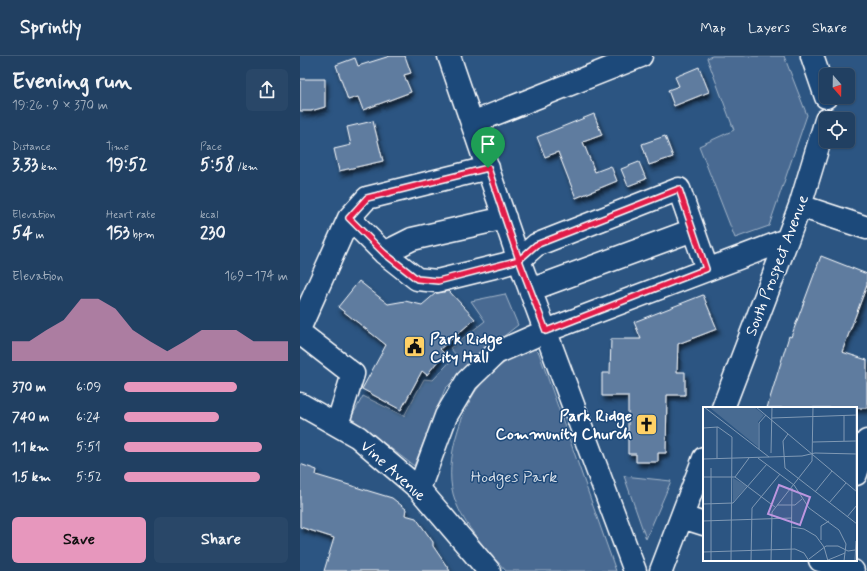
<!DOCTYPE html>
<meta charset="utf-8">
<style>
body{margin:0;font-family:Mynerve,sans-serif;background:#294768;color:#f1f3f6;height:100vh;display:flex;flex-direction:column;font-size:15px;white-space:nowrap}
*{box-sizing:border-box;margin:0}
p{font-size:13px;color:#a2afbe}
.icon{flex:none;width:22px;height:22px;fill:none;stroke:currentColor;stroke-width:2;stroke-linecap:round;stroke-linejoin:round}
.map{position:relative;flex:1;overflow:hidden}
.panel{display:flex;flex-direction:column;background:#214062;width:300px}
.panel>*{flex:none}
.needle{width:26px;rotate:160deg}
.controls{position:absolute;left:519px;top:12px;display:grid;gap:8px}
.controls a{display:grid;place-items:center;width:36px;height:36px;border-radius:6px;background:#214062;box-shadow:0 1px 3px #0004,0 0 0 1px #3e5977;font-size:20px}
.pin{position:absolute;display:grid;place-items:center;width:34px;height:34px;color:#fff;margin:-41px -17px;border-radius:50% 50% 50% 0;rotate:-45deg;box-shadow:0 0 4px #0007}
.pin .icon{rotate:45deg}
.round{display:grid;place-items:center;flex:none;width:42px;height:42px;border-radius:6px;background:#294768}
.headline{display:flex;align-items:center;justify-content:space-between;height:68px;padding:0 12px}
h1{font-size:22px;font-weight:700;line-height:30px}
.metrics{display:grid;grid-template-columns:repeat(3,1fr);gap:6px;height:68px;padding:4px 12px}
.metrics div{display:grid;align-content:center}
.metrics b{font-size:17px;font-weight:700}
.metrics small{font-size:11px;font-weight:400}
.metrics p{font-size:11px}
.chart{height:112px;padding:8px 12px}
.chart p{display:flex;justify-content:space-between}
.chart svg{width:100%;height:72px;margin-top:4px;fill:#e797bd;opacity:.7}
.cta{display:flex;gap:8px;margin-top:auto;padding:8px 12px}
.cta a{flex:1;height:46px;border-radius:6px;background:#e797bd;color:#111;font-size:16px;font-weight:700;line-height:46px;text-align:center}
.cta a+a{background:#294768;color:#f1f3f6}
ul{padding:0 12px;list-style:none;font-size:13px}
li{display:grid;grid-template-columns:64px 48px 1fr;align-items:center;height:30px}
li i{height:10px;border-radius:5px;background:#e797bd}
header{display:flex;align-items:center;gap:24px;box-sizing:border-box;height:56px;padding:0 20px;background:#214062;border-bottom:1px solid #3e5977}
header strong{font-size:19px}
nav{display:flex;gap:22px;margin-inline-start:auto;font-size:14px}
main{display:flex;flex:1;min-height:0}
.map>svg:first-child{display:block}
</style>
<header>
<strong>Sprintly</strong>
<nav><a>Map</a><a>Layers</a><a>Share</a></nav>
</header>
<main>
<section class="panel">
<div class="headline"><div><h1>Evening run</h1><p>19:26 · 9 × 370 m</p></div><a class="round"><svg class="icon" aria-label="share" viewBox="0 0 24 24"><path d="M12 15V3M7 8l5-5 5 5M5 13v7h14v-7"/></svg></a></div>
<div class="metrics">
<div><p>Distance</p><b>3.33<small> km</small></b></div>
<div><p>Time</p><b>19:52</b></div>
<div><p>Pace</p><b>5:58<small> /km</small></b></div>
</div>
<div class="metrics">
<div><p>Elevation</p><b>54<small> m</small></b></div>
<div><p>Heart rate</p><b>153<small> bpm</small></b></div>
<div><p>kcal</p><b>230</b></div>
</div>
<div class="chart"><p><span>Elevation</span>169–174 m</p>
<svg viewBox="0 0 160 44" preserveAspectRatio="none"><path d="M0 44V32L10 32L20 25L30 19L40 6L50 6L60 12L70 25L80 32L90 38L100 32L110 25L120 25L130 25L140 32L150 32L160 32V44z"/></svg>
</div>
<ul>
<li><b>370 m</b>6:09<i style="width:69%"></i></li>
<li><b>740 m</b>6:24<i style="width:58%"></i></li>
<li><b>1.1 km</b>5:51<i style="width:84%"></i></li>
<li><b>1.5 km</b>5:52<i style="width:83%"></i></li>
</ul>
<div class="cta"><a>Save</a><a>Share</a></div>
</section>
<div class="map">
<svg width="567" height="515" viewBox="0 0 567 515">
<defs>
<filter id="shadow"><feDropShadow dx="2.5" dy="4.5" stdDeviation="2" flood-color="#0009"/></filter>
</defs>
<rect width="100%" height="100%" fill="#2c5582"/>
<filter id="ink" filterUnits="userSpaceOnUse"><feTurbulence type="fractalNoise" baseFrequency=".025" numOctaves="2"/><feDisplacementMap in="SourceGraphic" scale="8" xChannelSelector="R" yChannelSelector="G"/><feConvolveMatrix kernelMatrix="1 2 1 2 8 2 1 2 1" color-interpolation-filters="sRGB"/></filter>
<g filter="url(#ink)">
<path fill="#486b92" stroke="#a4b5c8" d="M412,0H484L507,59L469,170L435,182L399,90L434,74L407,2Z
M205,238L218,269L175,303L145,333L114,410L51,362L63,340L104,360L124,323L133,324L156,299L150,292L185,265L171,245Z
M229,293H235L239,297L316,515H206C187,494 164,470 155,444C143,413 158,363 175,336C187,318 209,301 229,293Z
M324,420L371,425L346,483Z"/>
<path fill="#5e7c9f" stroke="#fff" filter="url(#shadow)" d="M90,0H105L111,17L104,19L111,36L63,54L58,41L48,44L36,9L55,2L58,10Z
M399,11L409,36L374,50L368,34L379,30L375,21Z
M0,23H25V51L11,55H0Z
M294,58L302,79L283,86L295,116L311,110L317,125L276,142L258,96L245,101L237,81Z
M73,65L83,105L39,115L34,93L51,89L47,71Z
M365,80L373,101L349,109L342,88Z
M339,106L346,123L328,130L321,113Z
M521,200L567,218V229L542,296L567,304V352H467L489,280L491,281Z
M59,225L88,248L105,245L122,249L136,237L149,235L175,263L140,293L144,297L127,319L122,315L101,354L62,333L86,289L38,251Z
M403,239L417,273L378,288L377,316H385V339H367L366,397H358V406H336V398H328V340H302V317H310L311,283H341L334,266Z
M0,408L17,414L16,419L92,442L106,453L105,459L116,462L133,486V490L150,515H24L34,482L0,471Z"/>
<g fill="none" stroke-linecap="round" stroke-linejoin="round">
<defs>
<path id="minor" d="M149,0L219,204L335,515
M512,0L526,41
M172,67L341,0
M500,150L567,172
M49,162L84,197L117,223L137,225L202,209L219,204L236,189L379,133L407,213
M84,197L112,183L205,162
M230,234L393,174
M0,271L49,162L67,142L188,112
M0,277L53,318L37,369
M0,348L58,381L119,433L189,515
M423,352L500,150L526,64
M556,418L567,385
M119,433L146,360L167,325L196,297L246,275L486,184
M382,461L404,468
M520,504L553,515
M361,515L404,402"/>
</defs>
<use href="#minor" stroke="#fff" stroke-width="25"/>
<use href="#minor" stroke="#1f4a7a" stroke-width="22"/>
</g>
</g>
<g fill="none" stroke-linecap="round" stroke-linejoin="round" filter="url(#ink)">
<defs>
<path id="route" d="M188,112L67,142L49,162L84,197L117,223L138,225L219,204L246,275L406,213L379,133L236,189L219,204L188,112"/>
</defs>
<use href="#route" stroke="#fff" stroke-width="8"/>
<use href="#route" stroke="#e11d48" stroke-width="5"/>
</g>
<defs>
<symbol id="civic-square" viewBox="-11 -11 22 22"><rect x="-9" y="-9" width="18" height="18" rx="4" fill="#ffd166" stroke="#1f4a7a"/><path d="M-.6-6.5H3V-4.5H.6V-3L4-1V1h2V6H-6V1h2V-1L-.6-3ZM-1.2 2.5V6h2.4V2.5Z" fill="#111"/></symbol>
<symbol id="church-square" viewBox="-11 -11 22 22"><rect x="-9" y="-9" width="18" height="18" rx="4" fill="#ffd166" stroke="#1f4a7a"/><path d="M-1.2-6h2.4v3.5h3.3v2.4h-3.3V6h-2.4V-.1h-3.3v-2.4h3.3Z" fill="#111"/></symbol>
</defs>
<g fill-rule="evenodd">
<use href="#civic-square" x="102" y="278" width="25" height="25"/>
<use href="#church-square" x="334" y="356" width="25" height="25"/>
</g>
<g text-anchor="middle" stroke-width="3" stroke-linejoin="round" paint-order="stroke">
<g font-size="16" fill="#fff" stroke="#1f4a7a">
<text transform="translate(476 209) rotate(-69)" y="6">South Prospect Avenue</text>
<text transform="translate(94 414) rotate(42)" y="6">Vine Avenue</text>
</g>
<g font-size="16" font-weight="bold" fill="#fff" stroke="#1f4a7a" text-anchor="start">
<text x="130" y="288">Park Ridge<tspan x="130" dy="18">City Hall</tspan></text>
<text x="332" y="365" text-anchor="end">Park Ridge<tspan x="332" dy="18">Community Church</tspan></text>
</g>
<g font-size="16" fill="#dae1e9" stroke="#1f4a7a">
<text x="214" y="426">Hodges Park</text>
</g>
</g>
<g transform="translate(403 351)">
<rect width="154" height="154" fill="#2c5582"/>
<path d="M6,0H51L61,8L55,15V40ZM30,71L44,79L30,95Z" fill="#486b92"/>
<path fill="none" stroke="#8099b4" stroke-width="1" d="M1,0L66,50M53,0L154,85M141,9V34M69,11L154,8M0,21L15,20L29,30L28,154M85,27L80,34L82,61L154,117M110,35L153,34M56,42V16L63,8M68,46L69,0M14,51V20M55,51L91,78L106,101L136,123L143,137L141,154M0,52L99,49L112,46L154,47M0,70H32L72,100M32,70L46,51M153,84V0M112,85L129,64M126,96L143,76M0,97L30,96L64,57M74,98H92L99,92M144,110L154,98M0,114L89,111M89,120L101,122L113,129L121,140L125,154M118,133V119L126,114M0,145L92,142L101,146L106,154M106,152L123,139H135L145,144L152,143M125,153L142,146M8,154V61M48,154L49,101L77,67M68,154L69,105L109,54L110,0M88,154L89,81M152,154L153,134"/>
<path fill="#bd96df" fill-opacity="0.15" stroke="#bd96df" stroke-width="2" d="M76,78L107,90L97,118L65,107Z"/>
<rect width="154" height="154" fill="none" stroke="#fff" stroke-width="2"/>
</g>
</svg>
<div class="controls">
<a><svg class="needle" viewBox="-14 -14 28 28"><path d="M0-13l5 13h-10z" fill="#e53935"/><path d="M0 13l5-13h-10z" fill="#a2afbe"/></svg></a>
<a><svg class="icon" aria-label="locate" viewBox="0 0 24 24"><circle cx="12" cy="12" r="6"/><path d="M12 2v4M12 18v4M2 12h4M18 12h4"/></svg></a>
</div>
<div class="pin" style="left:188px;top:112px;background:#1e9e55"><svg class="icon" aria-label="arrive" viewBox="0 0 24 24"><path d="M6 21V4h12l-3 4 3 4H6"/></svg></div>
</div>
</main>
